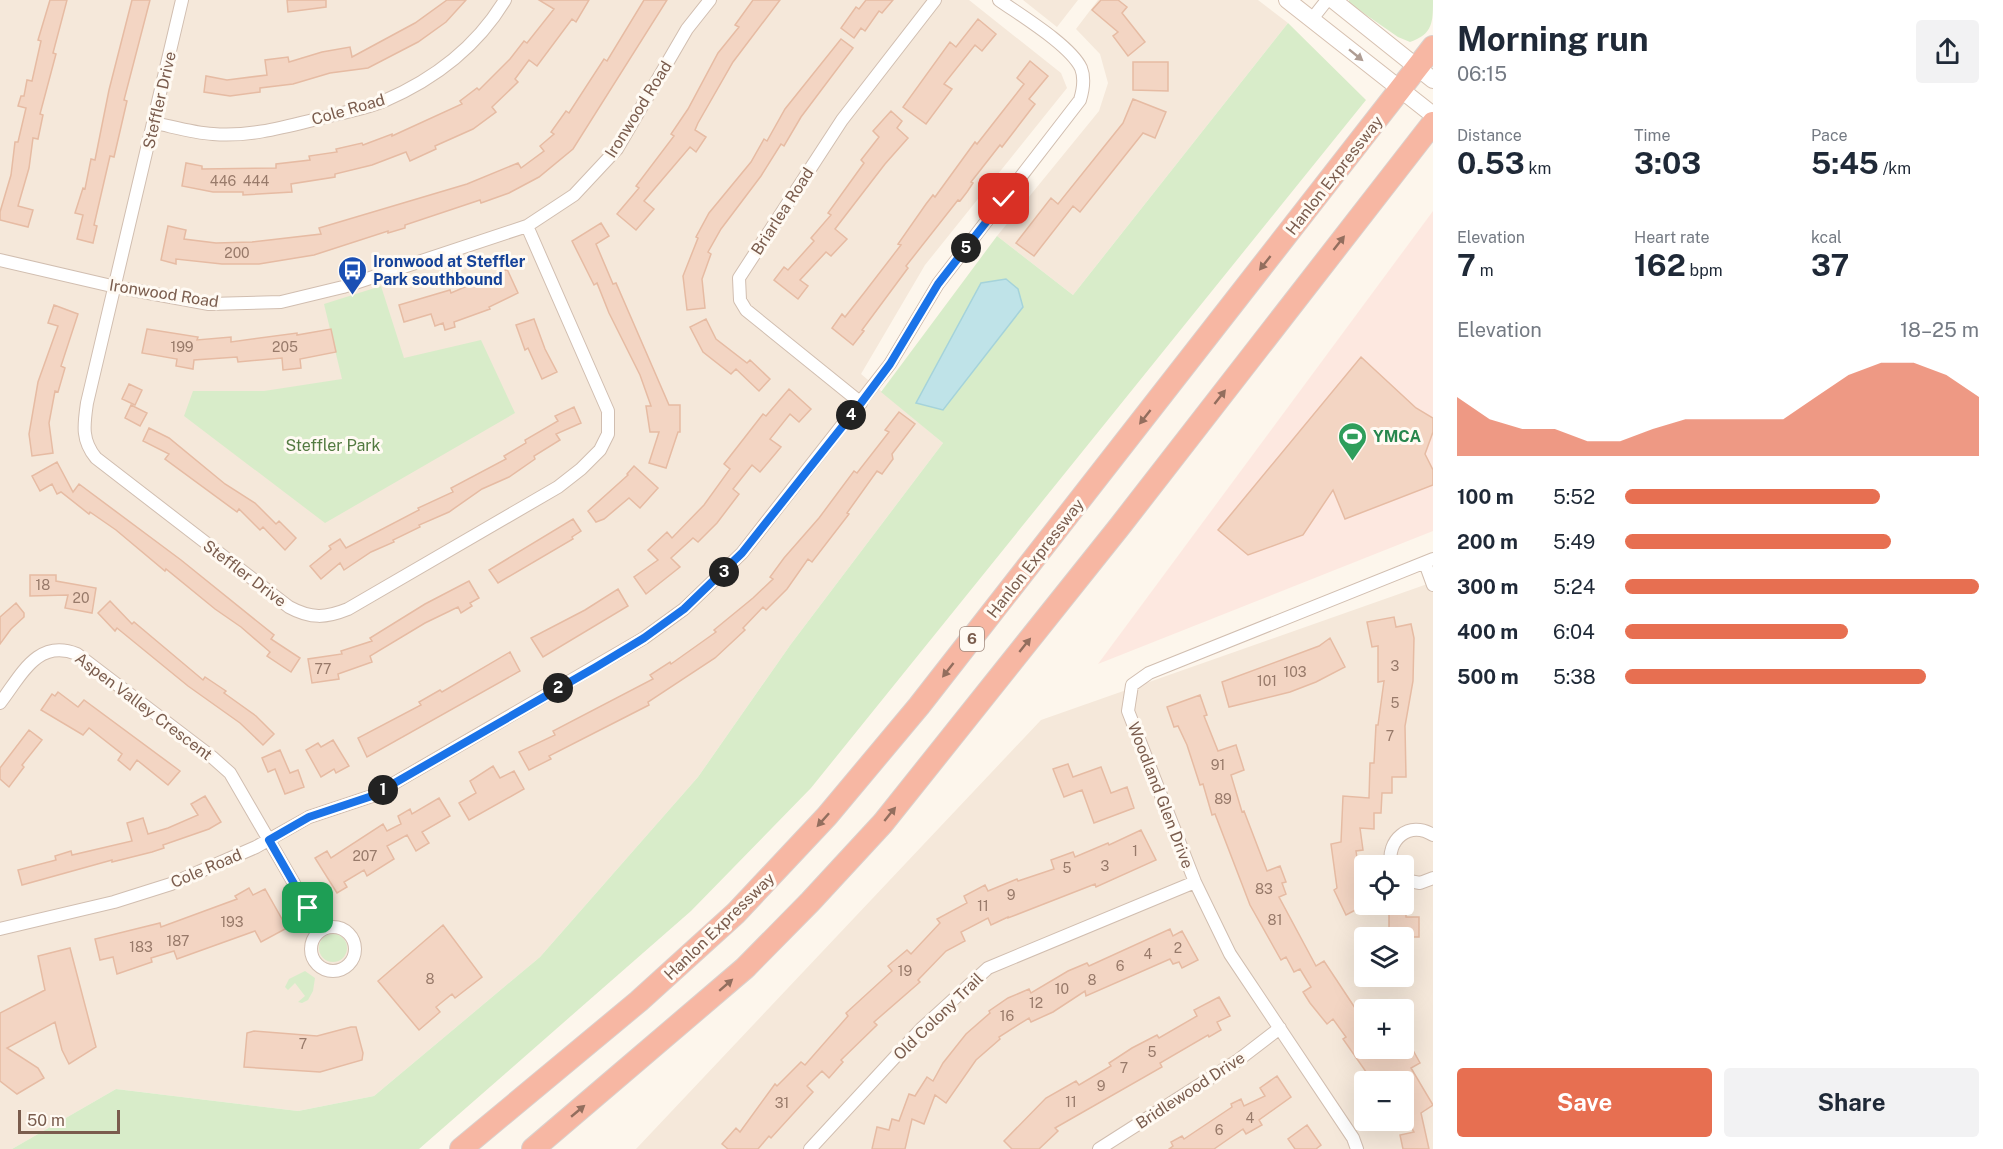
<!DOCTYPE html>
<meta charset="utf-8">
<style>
body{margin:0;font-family:"Public Sans",sans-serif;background:#f2f2f3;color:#1f2937;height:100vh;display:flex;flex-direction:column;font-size:22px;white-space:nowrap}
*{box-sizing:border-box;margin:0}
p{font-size:20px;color:#747a83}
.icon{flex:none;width:33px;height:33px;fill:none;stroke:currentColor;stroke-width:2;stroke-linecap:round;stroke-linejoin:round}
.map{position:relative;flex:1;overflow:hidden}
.sheet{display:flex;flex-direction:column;background:#fff;width:570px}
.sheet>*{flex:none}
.controls{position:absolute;left:1354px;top:855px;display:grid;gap:12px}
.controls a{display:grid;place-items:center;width:60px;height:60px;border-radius:6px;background:#fff;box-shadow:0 6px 24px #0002;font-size:30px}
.scale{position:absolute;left:18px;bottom:15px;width:102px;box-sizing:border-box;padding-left:6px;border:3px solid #7a5c4d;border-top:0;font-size:16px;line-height:21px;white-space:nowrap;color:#7a5c4d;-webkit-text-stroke:4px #fffaf3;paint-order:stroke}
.pin{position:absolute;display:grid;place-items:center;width:51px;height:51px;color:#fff;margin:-26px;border-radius:12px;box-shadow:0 3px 9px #0006}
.km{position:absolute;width:30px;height:30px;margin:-15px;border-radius:50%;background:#222;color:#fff;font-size:16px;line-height:30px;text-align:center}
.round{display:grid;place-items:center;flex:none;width:63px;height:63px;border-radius:6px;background:#f2f2f3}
.head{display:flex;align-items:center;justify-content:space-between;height:102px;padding:0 24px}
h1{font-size:33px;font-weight:700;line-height:45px}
.stats{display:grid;grid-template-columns:repeat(3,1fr);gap:9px;height:102px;padding:6px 24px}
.stats div{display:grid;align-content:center}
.stats b{font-size:30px;font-weight:700}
.stats small{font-size:16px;font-weight:400}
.stats p{font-size:16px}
.chart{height:168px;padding:12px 24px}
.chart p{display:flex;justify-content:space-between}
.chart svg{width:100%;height:108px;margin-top:6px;fill:#e76f51;opacity:.7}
.button{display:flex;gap:12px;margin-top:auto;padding:12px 24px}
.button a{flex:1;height:69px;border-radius:6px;background:#e76f51;color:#fff;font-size:24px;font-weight:700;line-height:69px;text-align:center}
.button a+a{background:#f2f2f3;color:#1f2937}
ul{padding:0 24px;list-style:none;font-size:20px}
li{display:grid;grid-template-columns:96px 72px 1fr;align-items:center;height:45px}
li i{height:15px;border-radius:8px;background:#e76f51}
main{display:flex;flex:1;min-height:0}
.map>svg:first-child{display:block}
</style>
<main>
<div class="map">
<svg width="1433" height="1149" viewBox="0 0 1433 1149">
<rect width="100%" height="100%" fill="#fdf6ec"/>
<path fill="#f5e8da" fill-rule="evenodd" d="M0,0H969L1061,73L1067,88L925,265L861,374L943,443L791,644L698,777L540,957L374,1096L298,1111L116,1089L12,1149H0Z
M1023,0H1078L1057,27Z
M1098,0H1258L1288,23L1073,295L997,236L1099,111L1108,83L1100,54L1076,29Z
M1433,582V1149H636L1041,720ZM1365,866H1404V904H1365ZM1365,938H1404V976H1365ZM1365,1010H1404V1048H1365ZM1365,1082H1404V1120H1365Z"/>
<path fill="#fde8e0" d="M1433,211V531L1098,664Z"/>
<path fill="#d8ecc9" d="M1349,0H1433C1433,22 1433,34 1410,42L1398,37L1349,3Z
M1288,23L1366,100L811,788L691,911L419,1149H12L116,1089L298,1111L374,1096L540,957L698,777L791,644L943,443L881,392L997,236L1073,295Z
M381,286L404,358L481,340L515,413L325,523L184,416L193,391H264L342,379L324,304Z
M319 948a14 14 0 1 1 28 0a14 14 0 1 1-28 0Z
M305,971L315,978L313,991L308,1000L302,1003L298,1002L305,996L295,983L288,990L285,987L289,979Z"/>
<path fill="#bfe3e8" stroke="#a5d3da" stroke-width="1.5" d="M1006,279L1018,289L1023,307L943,410L916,403L981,283Z"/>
<path fill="#f3d5c3" stroke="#e6bba3" stroke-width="1.5" d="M50,0H67L53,53L56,54L40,114L43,115L38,139L33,138L29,168L18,206L33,210L28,227L0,220V212L11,175L15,142H18L26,108L18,106L21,96H24L27,80L32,81L41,41L38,40Z
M132,0H150L124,100L127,101L114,157L110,156L94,225L97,226L93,243L77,239L83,215L75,213L83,188L85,189L91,159L95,160L109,90Z
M287,0H326V7L288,12Z
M447,0H466L446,22L418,42L368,68L330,73L293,84L260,88V92L230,96L204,92L206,76L227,80L267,75L265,60L288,57L289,62L322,52L350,47L352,57L415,23Z
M539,0H589L576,22L572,19L537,66L529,60L515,79L518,82L492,107L496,112L473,129L435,146L436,149L410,161L406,152L372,165L335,174V177L291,184L292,192L243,195V192H213L182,186L186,163L202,166V169L276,168V164L310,160L309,156L337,152L336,149L362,143L363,145L392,134V136L462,104L460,101L477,88L479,90L510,59L524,41L527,43L554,9Z
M644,0H667L573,149L539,177L509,193L481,203L480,200L405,225V228L388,233V231L314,255L259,264H222L176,259V264L161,260L168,226L186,230L184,239L216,243L252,242L321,234L319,228L467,184L518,163L521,168L544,151L540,146L554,134L551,132L566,111L569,113L604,59L607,61Z
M753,0H780L733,62L698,123L695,130L706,137L696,152L690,147L644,201L654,209L636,230L617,214L639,188L636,186L674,136L671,134L688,109L718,53L739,27L735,25Z
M866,0H893L882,13L879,11L865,31L861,28L854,38L841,28L856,7L859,9Z
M1101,0H1118L1127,7L1122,13L1145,42L1128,56L1113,36L1118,32L1092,10Z
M978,19L996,34L982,51L975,45L944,84L952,89L926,124L903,107L950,42L956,47Z
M841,39L853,48L801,117L784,146L781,144L761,176L721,229L708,252L711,254L702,279L705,308L687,310L683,276L698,238L696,237L709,213L751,162L764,139L767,141L785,109Z
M1030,61L1048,76L1029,99L1035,104L1002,147L1000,145L971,182L973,183L967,192L960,201L958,200L906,266L908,268L862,330L864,331L853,345L832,328L842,314L845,317L864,293L901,245L898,244L926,204L933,195L935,197L975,142L977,144L1024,84L1017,78Z
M1133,62H1168V91L1133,90Z
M1133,99L1166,112L1155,138L1143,133L1080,212L1073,206L1034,256L1016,243L1051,198L1058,204L1123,123Z
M891,111L902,121L897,128L908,138L885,164L835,229L847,239L831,256L826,252L800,280L808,286L798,299L774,280L784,267L788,270L814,241L811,238L831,215L828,213L864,163L861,160L879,137L873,131Z
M601,223L609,236L596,244L613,284L616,283L669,405H680V432H678L666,468L649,463L659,432H650L646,406H651L640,375L609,313L597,283L594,285L572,241Z
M507,269L518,293L489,307L490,309L454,322L455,327L445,330L443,323L435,326L431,314L404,322L399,305L450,290L451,293Z
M54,305L78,314L61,366L65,368L58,392L55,391L49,423L53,453L32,456L29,434L38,382L58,326L48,323Z
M534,319L545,349L557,372L542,379L528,348L525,350L516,325Z
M706,319L716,339L747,363L750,360L770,379L759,391L736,369L731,374L703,352L690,327Z
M147,329L198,337L197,340L231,337V342L297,333V335L331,329L336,352L300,359L301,368L283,370L282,358L238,362L237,357L194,360L193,369L176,366L177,359L142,353Z
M1361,357L1416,408L1433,418V432L1425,454L1433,470V485L1345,519L1333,490L1303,535L1248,555L1218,530Z
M129,384L142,390L135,405L122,399Z
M789,389L811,409L799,422L790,414L770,439L781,447L776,453L760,472L752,465L733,489L739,494L717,523L698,542L693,538L671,558L680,567L646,594L634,577L658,560L648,550L667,532L672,538L704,505L730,469L724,464L763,414L766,416Z
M131,405L147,413L140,426L125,418Z
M574,407L581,423L556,434L560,440L534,456L535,459L509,477L482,489L449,512L419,525L420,527L393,540L394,542L371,552L344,570L340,563L321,579L310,566L331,549L329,546L340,539L346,548L419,510L418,508L453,492L451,488L506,459L504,456L526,443L525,440L558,421L555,416Z
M899,412L915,424L892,454L893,459L882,474L877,471L847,513L849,514L812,562L808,559L787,589L766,610L763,607L743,628L745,630L715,658L648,702L649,705L549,756L551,759L529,770L519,752L555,735L553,731L653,679L650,675L670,662L671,664L716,632L714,630L753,598L773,579L770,577L784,558L819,518L854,471L857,473L889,432L885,430Z
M149,428L169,438L225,484L255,503L276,524L279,521L296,538L285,550L263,527L260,530L239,509L237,512L165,459L169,454L143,441Z
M57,462L73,492L79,484L181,560L274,635L271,639L300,658L291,672L267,656L270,652L241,627L215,609L166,569L165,571L116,530L90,512L89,514L61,492L57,494L52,484L40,491L32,476Z
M634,466L658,488L640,508L629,498L604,519L596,522L588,511L628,475L627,474Z
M573,519L581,531L572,537L573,539L498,583L489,570Z
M30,575H56V581L96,588L92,613L65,608L68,595L30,596Z
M469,581L479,598L470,603L472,606L461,613L458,607L425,623L370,656L372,662L338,674L339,679L312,683L308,659L342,654L341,651L372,641L370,638L425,604Z
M618,589L628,606L543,657L531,638L585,610Z
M110,601L132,624L134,622L203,680L205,677L226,691L224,693L256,716L274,734L263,745L240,723L188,686L117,628L115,631L98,613Z
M16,603L24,613V617L11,629L0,644V617Z
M1394,617L1396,627L1411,624L1414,638L1413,681L1405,726L1406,777H1392V793H1382L1381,813H1374V829L1360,828L1363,850L1356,851L1360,877L1365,874V905L1346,915L1334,890L1337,888L1331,844L1341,842L1343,796L1369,798L1370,763H1374L1376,725H1378L1384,681L1378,682V646L1372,647L1367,622Z
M1330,638L1345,667L1316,682L1290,692L1229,707L1222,682L1319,646Z
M510,652L520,671L367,757L358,738L421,705L419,702L440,690L442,692Z
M58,692L78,707L84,700L180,771L168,785L137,760L130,770L118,760L122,754L89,728L83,735L41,710L52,694L55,696Z
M1200,695L1207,715L1204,716L1218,751L1236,745L1244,770L1231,775L1242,812L1244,811L1267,871L1280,866L1286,882L1282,883L1286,894L1279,897L1316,966L1324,961L1361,1017L1365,1025V1048H1404L1410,1045L1420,1063L1411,1068L1433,1105L1421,1113L1429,1149H1403L1400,1135L1414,1132L1404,1115V1082H1389L1383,1072L1371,1079L1343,1039L1346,1037L1333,1019L1327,1024L1310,1003L1303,992L1311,987L1300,969L1294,972L1286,957L1281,960L1250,905L1215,814L1212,815L1203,784L1200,785L1187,745L1178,726L1174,727L1167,707Z
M29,730L42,740L22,765L24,767L9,787L0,779V768Z
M333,740L349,766L336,773L334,769L321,777L306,750L318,743L321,747Z
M280,750L290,773L298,770L304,787L285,794L275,769L268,772L262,758Z
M1068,764L1073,777L1101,767L1111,793L1127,787L1134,808L1094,823L1082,790L1064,797L1053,769Z
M493,766L500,778L514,771L524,789L469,820L459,803L476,793L470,781Z
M205,796L221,822L209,829L163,845L164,848L152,852L112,862V860L22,885L18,870L56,860L55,856L71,851L72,855L132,841L127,823L143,818L148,834L168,828L198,815L191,804Z
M439,798L450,816L422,832L429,843L416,851L407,835L387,846L394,859L367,876L364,870L344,882L347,887L337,893L315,858L327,851L331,858L383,824L387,831L401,824L398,816L410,809L412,814Z
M1141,830L1156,860L1096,887L1095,884L1008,918V917L991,925L988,918L961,932L965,941L946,951L918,980L920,982L874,1022L877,1025L841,1060L843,1062L829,1078L822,1071L807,1086L813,1092L771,1138L769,1136L758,1149H728L722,1144L736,1128L740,1132L775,1084L777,1086L801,1062L805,1065L848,1016L846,1013L892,971L888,966L907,950L911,954L940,923L937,919L967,903L964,896L985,885L988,891L1017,879L1018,881L1054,869L1051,860L1073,852L1075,857L1108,843L1109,845Z
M249,888L253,895L265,889L287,928L261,942L255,931L177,959L174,951L151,958L152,962L117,974L113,957L100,960L95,939L160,923L161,927L237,899L235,896Z
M1389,907H1406V917H1419V937H1389Z
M443,925L482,977L455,998L452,994L436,1007L440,1012L419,1030L378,981Z
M1170,929L1173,936L1182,931L1198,960L1182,968L1179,962L1173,964L1170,959L1086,996L1085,991L1053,1012L1031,1022L1029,1018L999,1037L1000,1039L976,1060L946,1103L935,1095L924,1124L912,1119L905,1149H872L877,1127L889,1130L892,1119L899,1121L909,1094L915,1096L927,1077L933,1081L943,1063L966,1034L990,1013L989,1011L1008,998L1029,989L1031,993L1068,971L1087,963L1089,966Z
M70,948L96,1047L69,1064L62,1050L55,1022L7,1048L38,1068L44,1078L17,1094L0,1081V1013L45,990L38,956Z
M1219,997L1230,1016L1217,1022L1221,1030L1209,1037L1208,1035L1160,1063L1162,1067L1055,1128L1058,1131L1039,1149H1012L1004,1141L1046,1098L1076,1081L1079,1085L1111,1066L1109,1063L1132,1048L1157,1035L1159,1038L1197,1016L1194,1010Z
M351,1027H356L363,1053L362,1060L320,1072L244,1067L247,1033L254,1031L317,1036Z
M1277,1076L1291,1097L1259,1120L1262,1125L1246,1134L1243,1129L1214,1149H1169L1173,1146L1171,1142L1182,1136L1184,1139L1232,1107L1231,1104L1241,1099L1244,1106L1265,1096L1260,1088Z
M1307,1125L1321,1145L1316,1149H1295L1288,1139Z"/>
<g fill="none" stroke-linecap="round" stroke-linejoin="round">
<defs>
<path id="street" d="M182,0L87,403C84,424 81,440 96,458L289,607C311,619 326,618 348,609L558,487L581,469L600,450L608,434V411L527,226
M1312,19L1327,0
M155,123C174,127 194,133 213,134C247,137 281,128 313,120C336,114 362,110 384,101C435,79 476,48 505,0
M0,260L116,287L209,304L281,302L343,287L527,226L574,195L617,149L687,29L710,0
M861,403L746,310L740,300L739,278L842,120L935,0
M1425,563L1433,585
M0,703C21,676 37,638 77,654L212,757L230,773L321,930
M1391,866C1386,840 1409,820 1433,835
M1404,880L1420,883L1433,878
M311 949a22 22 0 1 1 44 0a22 22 0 1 1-44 0Z
M0,929L114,902L171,884L256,847L309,817L372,796L644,638L684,609L742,553L890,364L938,284L1080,100C1083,90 1085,78 1081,68C1070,45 1020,15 999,0
M810,1149L921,1029L988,968L1195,882
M1099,1149L1237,1061L1280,1028
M1357,1149L1353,1138L1230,954L1195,882L1128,711L1132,685L1149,673L1433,559"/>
<path id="secondary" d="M1287,0L1433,115
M1333,0L1433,80"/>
<path id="highway" d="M461,1149L639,1001L736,913L827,816L919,706L1433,47
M533,1149L745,968L810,902L883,823L1120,526L1433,123"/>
</defs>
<use href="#street" stroke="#d1beb0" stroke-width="14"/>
<use href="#secondary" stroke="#d6c0b0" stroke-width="18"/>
<use href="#highway" stroke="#dad1cd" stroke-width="24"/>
<use href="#street" stroke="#fff" stroke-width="12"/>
<use href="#secondary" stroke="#fff" stroke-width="16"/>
<use href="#highway" stroke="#f7b7a3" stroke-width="22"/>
</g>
<defs><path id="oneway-solid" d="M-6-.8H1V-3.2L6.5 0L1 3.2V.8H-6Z" transform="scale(1.5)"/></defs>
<use fill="#af9d94" href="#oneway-solid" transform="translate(1356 55) rotate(39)"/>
<g fill="#936e5e">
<use href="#oneway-solid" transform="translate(1339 243) rotate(-52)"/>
<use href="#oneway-solid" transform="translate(1265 263) rotate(128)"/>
<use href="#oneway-solid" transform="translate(1220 397) rotate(-52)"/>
<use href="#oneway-solid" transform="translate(1145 417) rotate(128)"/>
<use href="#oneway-solid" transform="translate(1025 645) rotate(-51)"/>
<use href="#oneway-solid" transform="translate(948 670) rotate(128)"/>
<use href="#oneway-solid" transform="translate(890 814) rotate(-51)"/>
<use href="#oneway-solid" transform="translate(823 820) rotate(132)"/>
<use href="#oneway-solid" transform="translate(726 985) rotate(-41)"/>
<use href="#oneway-solid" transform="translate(578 1111) rotate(-40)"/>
</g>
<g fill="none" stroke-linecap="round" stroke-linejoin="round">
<defs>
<path id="route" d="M308,908L269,840L309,817L372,796L596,667L644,638L684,609L742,553L861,403L890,364L938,284L1004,199"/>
</defs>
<use href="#route" stroke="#fff" stroke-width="12"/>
<use href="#route" stroke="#1a73e8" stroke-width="8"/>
</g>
<defs>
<symbol id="bus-pin" viewBox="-11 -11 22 30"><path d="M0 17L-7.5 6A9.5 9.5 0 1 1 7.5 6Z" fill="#1a4fb4" stroke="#fffaf3"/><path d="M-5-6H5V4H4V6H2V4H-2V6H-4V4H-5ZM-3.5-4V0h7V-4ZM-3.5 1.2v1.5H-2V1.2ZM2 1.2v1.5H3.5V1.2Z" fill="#fff"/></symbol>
<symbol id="stadium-pin" viewBox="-11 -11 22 30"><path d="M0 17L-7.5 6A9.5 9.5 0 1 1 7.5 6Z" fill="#2e9e5b" stroke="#fffaf3"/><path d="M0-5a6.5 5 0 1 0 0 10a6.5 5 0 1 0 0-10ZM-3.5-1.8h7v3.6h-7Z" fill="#fff"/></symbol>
</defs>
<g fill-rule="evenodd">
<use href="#bus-pin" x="336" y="254" width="33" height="45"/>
<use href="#stadium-pin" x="1336" y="420" width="33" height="45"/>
</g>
<g text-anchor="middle" stroke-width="6" stroke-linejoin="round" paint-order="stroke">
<g font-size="14" fill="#987a6a">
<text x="223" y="186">446</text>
<text x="256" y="186">444</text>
<text x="237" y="258">200</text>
<text x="182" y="352">199</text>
<text x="285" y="352">205</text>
<text x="43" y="590">18</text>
<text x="81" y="603">20</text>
<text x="1395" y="671">3</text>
<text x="323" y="674">77</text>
<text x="1295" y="677">103</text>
<text x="1267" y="686">101</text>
<text x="1395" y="708">5</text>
<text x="1390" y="741">7</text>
<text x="1218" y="770">91</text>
<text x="1223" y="804">89</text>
<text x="1135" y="856">1</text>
<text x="365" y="861">207</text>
<text x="1105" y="871">3</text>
<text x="1067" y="873">5</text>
<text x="1264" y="894">83</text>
<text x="1011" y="900">9</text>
<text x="983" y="911">11</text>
<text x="1275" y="925">81</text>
<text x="232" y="927">193</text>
<text x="178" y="946">187</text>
<text x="141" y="952">183</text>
<text x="1178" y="953">2</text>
<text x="1148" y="959">4</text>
<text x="1120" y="971">6</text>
<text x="905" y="976">19</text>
<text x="430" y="984">8</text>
<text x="1092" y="985">8</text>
<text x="1062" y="994">10</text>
<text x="1036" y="1008">12</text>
<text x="1007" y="1021">16</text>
<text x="303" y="1049">7</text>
<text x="1152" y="1057">5</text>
<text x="1124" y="1073">7</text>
<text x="1101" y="1091">9</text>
<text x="1071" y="1107">11</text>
<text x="782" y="1108">31</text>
<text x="1250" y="1123">4</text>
<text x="1219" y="1135">6</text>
</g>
<rect fill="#fffaf3" stroke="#a28b7f" stroke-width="1.5" x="960" y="627" width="24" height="24" rx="4.5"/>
<g font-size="15" font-weight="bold" fill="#7a5c4d">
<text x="972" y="644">6</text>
</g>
<g font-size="16" fill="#7a5c4d" stroke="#fffaf3">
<text transform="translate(159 100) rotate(-77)" y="6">Steffler Drive</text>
<text transform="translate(348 109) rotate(-16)" y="6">Cole Road</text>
<text transform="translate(638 109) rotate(-58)" y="6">Ironwood Road</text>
<text transform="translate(1334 175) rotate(-52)" y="6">Hanlon Expressway</text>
<text transform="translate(782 211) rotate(-57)" y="6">Briarlea Road</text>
<text transform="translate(164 293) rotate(9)" y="6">Ironwood Road</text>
<text transform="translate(1035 558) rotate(-52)" y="6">Hanlon Expressway</text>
<text transform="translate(245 573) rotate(37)" y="6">Steffler Drive</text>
<text transform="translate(144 706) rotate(37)" y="6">Aspen Valley Crescent</text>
<text transform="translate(1161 795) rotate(69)" y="6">Woodland Glen Drive</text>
<text transform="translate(206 868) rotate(-23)" y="6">Cole Road</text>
<text transform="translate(719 926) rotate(-44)" y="6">Hanlon Expressway</text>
<text transform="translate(938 1016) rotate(-44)" y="6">Old Colony Trail</text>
<text transform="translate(1190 1090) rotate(-33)" y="6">Bridlewood Drive</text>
</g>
<g font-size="16" font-weight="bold" fill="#164399" stroke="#fffaf3" text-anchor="start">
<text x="373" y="267">Ironwood at Steffler<tspan x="373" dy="18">Park southbound</tspan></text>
</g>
<g font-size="16" font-weight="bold" fill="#27864d" stroke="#fffaf3" text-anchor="start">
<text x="1373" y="442">YMCA</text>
</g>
<g font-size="16" fill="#537a41" stroke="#fffaf3">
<text x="333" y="451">Steffler Park</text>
</g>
</g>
</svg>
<div class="controls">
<a><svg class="icon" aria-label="locate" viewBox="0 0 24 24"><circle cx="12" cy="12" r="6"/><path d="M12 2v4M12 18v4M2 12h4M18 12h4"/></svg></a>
<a><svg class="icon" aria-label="layers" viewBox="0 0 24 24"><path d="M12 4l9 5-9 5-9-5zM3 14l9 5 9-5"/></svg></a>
<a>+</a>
<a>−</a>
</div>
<div class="scale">50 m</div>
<div class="pin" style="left:308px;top:908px;background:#1e9e55"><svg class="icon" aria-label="arrive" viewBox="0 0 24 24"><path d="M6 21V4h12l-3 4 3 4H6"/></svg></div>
<div class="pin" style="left:1004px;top:199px;background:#d93025"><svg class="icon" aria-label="check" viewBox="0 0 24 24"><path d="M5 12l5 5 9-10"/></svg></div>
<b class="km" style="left:383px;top:790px">1</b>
<b class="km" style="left:558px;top:688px">2</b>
<b class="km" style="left:724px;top:572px">3</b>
<b class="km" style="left:851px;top:415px">4</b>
<b class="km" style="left:966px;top:248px">5</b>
</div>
<section class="sheet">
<div class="head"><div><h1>Morning run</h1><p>06:15</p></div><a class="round"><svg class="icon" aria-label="share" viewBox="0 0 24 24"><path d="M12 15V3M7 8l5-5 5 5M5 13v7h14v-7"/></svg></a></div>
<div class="stats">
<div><p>Distance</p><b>0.53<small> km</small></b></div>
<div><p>Time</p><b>3:03</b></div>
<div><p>Pace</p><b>5:45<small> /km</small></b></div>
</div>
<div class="stats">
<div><p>Elevation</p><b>7<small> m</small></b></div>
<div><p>Heart rate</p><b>162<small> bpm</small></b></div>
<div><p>kcal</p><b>37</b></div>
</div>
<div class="chart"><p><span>Elevation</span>18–25 m</p>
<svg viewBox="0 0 160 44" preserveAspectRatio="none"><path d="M0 44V20L10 29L20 33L30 33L40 38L50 38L60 33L70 29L80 29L90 29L100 29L110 20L120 11L130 6L140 6L150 11L160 20V44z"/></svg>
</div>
<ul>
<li><b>100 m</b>5:52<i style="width:72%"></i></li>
<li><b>200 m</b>5:49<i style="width:75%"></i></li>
<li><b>300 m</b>5:24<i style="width:100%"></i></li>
<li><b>400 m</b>6:04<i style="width:63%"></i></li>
<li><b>500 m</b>5:38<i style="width:85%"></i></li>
</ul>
<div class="button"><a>Save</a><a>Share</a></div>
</section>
</main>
